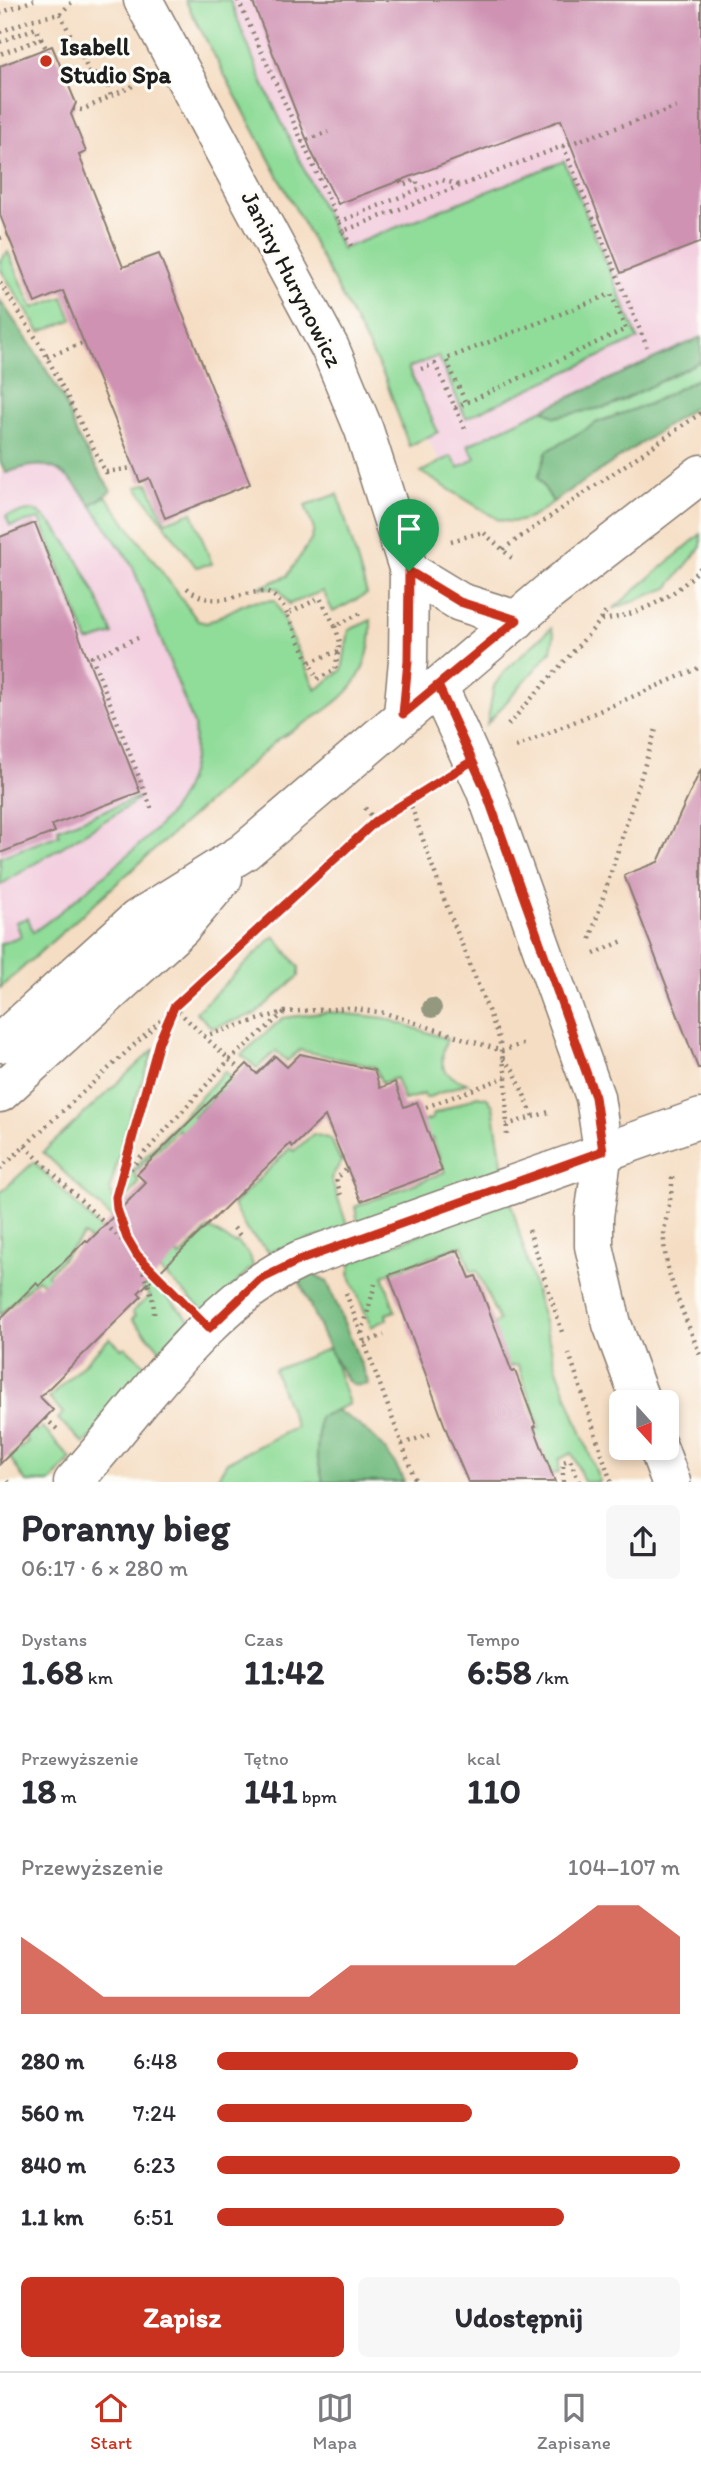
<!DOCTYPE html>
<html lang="pl">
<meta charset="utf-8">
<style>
body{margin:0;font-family:Itim,sans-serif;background:#f7f7f7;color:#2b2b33;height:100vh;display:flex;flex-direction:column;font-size:26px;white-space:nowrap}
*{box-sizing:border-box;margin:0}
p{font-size:23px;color:#7c7c81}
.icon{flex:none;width:38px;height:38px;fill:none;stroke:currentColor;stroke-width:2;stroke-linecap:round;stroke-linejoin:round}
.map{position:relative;height:1482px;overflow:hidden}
.side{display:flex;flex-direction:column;background:#fff;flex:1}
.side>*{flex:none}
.needle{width:46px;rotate:159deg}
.tools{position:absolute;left:609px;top:1390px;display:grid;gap:14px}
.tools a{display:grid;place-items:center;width:70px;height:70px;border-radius:10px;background:#fff;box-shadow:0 4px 10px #0003;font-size:35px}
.pin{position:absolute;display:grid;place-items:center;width:60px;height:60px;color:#fff;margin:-72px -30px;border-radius:50% 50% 50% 0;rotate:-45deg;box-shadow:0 0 7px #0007}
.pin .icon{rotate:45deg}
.round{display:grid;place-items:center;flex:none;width:74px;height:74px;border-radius:10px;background:#f7f7f7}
.headline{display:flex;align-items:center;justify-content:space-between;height:119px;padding:0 21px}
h1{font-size:38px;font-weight:800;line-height:52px}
.metrics{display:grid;grid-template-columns:repeat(3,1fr);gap:10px;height:119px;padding:7px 21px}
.metrics div{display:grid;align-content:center}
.metrics b{font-size:35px;font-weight:800}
.metrics small{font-size:19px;font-weight:400}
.metrics p{font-size:19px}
.chart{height:196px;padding:14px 21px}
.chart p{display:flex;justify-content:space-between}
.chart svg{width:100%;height:126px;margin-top:7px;fill:#c8321e;opacity:.7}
.button{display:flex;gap:14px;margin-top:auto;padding:14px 21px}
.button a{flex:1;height:80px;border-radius:10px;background:#c8321e;color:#fff;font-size:28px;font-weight:800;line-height:80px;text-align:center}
.button a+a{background:#f7f7f7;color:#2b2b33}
ul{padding:0 21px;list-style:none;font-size:23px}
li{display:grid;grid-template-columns:112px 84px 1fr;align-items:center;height:52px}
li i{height:18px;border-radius:9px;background:#c8321e}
.tab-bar{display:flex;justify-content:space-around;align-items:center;height:98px;border-top:2px solid #e1e1e2;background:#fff;font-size:19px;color:#7c7c81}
.tab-bar a{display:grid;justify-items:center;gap:4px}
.tab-bar .current{color:#c8321e}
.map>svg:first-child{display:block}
</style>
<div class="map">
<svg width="701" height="1482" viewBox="0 0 701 1482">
<rect width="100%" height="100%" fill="#fdfcf7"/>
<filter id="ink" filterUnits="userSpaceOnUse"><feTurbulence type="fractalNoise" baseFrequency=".0143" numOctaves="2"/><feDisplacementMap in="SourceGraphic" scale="14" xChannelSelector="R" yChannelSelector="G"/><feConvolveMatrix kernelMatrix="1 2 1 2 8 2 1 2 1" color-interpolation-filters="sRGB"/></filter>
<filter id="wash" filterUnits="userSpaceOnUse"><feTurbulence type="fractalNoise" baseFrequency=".00686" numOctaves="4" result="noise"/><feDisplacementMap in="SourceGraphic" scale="28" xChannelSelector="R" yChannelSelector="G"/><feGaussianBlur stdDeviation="1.57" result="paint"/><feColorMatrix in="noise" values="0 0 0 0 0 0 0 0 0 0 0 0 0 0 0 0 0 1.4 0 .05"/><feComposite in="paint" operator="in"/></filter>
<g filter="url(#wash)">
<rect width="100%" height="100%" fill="#f5ddc3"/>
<path fill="#f3cfdf" d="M192,0H701V357L449,479Z
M69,445L273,731L0,971V472Z"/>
<path fill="#90dc99" stroke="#567c5a" stroke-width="2" d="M185,0H230L262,81L342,249L564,161L638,339L466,418L438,356L408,368L438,432L409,446L385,378Z
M8,252L33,308L63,297L72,320L40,332L1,270L0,260Z
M701,361V377L649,404L598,422L538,477L553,502C537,516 521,526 499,520L421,472L451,456L459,468L475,458L468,445L544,409L555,417L611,406Z
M148,483L165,522L192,512L212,564L196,567L137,487Z
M338,494L367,594L333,612L323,591L289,604L278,588H258L287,576L311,540L314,530L305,505Z
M106,496L198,621L207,623L248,602L275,600L316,690L342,670L349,630L371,620C373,691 330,708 277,740L0,988V944L21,936L16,922L28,918L33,932C60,914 84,892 109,871C159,828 200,798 194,725L132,565L91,505Z
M33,510C66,525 99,599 113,634L88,642L40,519L10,526L6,516Z
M701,534V547L668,588L613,609Z
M551,628L554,635L551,651L487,724L494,686L504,672Z
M139,797L132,804L0,885V857L59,835L58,829Z
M274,936L299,967V976L255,1014L212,1028L196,1012Z
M329,1012L385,1018L447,1039C438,1063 440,1075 467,1083L426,1098L424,1094L404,1100L396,1078L382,1083L375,1067L300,1050L287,1061L276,1051L257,1068L241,1055L283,1018Z
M155,1048L131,1111L110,1189L121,1227L43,1152Z
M225,1071L236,1083L219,1092L193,1117L199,1124L186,1137L178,1129L134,1173L139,1183L123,1202L180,1257L209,1228L235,1244L237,1242L249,1254L253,1266L206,1313C190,1297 133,1248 126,1232C116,1212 120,1194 128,1175Z
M477,1096L487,1098L493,1106L503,1169L358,1223L355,1207L445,1172L432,1138L423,1141L419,1123L432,1119V1115Z
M313,1134L331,1139L340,1160L343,1159L331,1178L348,1228L269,1252L247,1231L233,1205L290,1148L294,1151Z
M34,1162L194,1324L166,1356L132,1319L135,1316L132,1312L150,1296L84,1235L47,1275L50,1278L45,1285L37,1279L0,1315V1193Z
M510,1199L557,1369L600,1482H584L572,1453L559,1459V1473L546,1474L531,1432L540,1428L518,1365L506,1366L491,1326L499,1321L477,1271L471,1272L462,1245L383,1275L395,1311L386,1314L387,1319L371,1327L349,1274L352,1261Z
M110,1338L122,1349L125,1347L152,1371L84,1444L58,1419L63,1413L49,1398Z
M330,1348L349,1404L319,1418L317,1455L323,1482H215L227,1462L296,1427L274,1370Z
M26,1420L37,1432L42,1427L71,1459L51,1482H26L10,1458L28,1441L18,1430Z"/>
<path fill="#74bc81" stroke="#486c4e" stroke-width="2" d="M0,300L35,351L63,398L78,438L111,491L91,505C64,469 52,456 6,473L0,461Z
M701,337V361L611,406L555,417L544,409Z
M701,377V403L553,502L538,477L547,451L598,422L649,404Z
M311,1273L327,1281L369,1384C363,1385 358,1387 352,1384C336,1373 307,1297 297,1275Z
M336,1410C366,1427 391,1449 404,1482H323L317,1455L319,1417Z"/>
<g id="blocks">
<path fill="#cf92b2" d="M252,0H701V242L621,273L561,120L338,204L312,153Z
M52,46L76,103L71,114L86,152L79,155L123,267L159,254L250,484L165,518L149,478L140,482L63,291L35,303L0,215V66Z
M35,523L140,792L52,825L55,832L0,853V537Z
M701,769V1068H698L624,875L658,862Z
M300,1054L374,1070L380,1088L395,1082L404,1107L417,1102L442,1171L361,1201L325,1116L293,1147L290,1144L138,1293L142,1296L40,1397L53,1410L0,1464V1319L36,1283L39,1286L86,1240L88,1242L146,1183L137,1174L247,1064L257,1074L275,1056L287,1067Z
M458,1250L470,1278L476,1276L512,1372L515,1371L536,1426L534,1427L555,1482H468L450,1440L389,1275Z"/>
</g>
</g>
<g filter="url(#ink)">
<use href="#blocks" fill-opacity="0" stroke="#887c70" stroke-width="2"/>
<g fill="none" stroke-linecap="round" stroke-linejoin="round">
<defs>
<path id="minor" d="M143,0L330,348L364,430L409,571L408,661L403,714
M409,571L460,602L517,620
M438,686L485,789L595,1097L603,1151L594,1217V1246L612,1324L641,1402
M0,1043L137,919L244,852L549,592L701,474
M0,1093L181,928L223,878
M658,1447L671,1482
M73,1482C141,1407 207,1302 300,1260L701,1118"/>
</defs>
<use href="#minor" stroke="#887c70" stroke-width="41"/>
<path stroke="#887c70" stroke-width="4.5" stroke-dasharray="2 5" stroke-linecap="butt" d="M238,0L343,231
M0,13L34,0
M60,14L89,71L105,77L111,96
M0,32L30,20L60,14L74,0
M41,39L48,52
M0,42L36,28L41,39L0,54
M73,109L82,110L137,84
M301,142L328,132
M563,146L647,347
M401,181L402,185L416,180L419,189
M339,222L442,180L459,185
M0,238L8,235
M351,246L343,231L563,146L680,106
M0,283L43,349L108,477
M47,357L83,343
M421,369L435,364L466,431
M455,408L626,329L611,294L446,359L466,403
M106,472L132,468
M451,541L483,532L514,560
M503,549L701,413
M187,588C229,623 263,562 287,614
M602,620C640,615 677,596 701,567
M335,626L340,642L335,670L317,679L287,614L320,598L335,626L363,612
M138,638L92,657L152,810
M310,662L338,651
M508,725L601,620L607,610
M516,747L701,667
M409,800L444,899L499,1038L506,1077L507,1137
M365,808L376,821
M590,939L656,729
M594,954L625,940
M204,1036L237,1067
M503,1059L514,1071L533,1116
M426,1107L506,1077
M506,1125L549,1112
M25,1146L132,1250
M0,1169L376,821L433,785
M672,1177C673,1200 663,1220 664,1242C666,1281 688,1321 701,1358
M121,1179L229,1060L284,1013
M341,1195L336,1179L348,1168
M234,1228L242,1238
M529,1230L563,1335
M138,1256L176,1295
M346,1293L416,1482
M154,1314C154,1275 123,1246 117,1208C114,1188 125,1165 130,1145C144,1099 156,1052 174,1007L204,1036L284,1012L348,1008L385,1013L502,1051L525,1043
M362,1333L375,1284
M364,1343L384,1335
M569,1353L611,1482
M45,1418L57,1429
M402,1444L430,1434
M8,1481L9,1482
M563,1482V1462L570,1460L579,1482"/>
<use href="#minor" stroke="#fff" stroke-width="38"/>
</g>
<circle fill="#94987f" cx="432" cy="1008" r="10"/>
</g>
<g fill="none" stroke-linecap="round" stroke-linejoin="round" filter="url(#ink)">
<defs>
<path id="route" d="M409,571L408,661L403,714L438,685L472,761L376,821L174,1007L159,1042L116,1197L117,1209L127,1238L137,1255L209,1328L259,1280L300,1260L603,1151L595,1097L485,789L438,685L517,620L460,602L409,571"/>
</defs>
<use href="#route" stroke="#fff" stroke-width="14"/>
<use href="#route" stroke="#c8321e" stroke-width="9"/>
</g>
<circle fill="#c8321e" stroke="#fdfcf7" stroke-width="2.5" cx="46" cy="61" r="7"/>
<g text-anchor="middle" stroke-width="6" stroke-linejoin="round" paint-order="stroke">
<g font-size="24" font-weight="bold" fill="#1c1c1c" stroke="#fdfcf7" text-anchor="start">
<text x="60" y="55">Isabell<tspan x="60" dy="28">Studio Spa</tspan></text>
</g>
<g font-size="24" fill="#1c1c1c" stroke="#fdfcf7">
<text transform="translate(292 279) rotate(63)" y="8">Janiny Hurynowicz</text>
</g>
</g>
</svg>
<div class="tools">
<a><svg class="needle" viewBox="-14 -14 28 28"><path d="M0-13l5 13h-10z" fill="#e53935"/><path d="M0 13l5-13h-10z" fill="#7c7c81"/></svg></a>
</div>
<div class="pin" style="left:409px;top:571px;background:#1e9e55"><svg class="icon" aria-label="arrive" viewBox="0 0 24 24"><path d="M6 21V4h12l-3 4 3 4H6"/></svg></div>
</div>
<section class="side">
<div class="headline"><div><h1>Poranny bieg</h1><p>06:17 · 6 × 280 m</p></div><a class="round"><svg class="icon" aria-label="share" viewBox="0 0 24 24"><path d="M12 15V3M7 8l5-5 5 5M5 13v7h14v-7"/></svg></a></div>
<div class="metrics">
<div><p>Dystans</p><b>1.68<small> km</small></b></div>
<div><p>Czas</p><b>11:42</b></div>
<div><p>Tempo</p><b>6:58<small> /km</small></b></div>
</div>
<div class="metrics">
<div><p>Przewyższenie</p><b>18<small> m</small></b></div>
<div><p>Tętno</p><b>141<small> bpm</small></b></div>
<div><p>kcal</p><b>110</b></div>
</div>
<div class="chart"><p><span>Przewyższenie</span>104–107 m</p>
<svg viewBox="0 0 160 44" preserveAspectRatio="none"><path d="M0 44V17L10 27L20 38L30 38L40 38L50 38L60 38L70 38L80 27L90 27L100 27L110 27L120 27L130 17L140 6L150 6L160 17V44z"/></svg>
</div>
<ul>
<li><b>280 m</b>6:48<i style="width:78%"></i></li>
<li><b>560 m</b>7:24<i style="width:55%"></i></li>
<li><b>840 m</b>6:23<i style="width:100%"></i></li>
<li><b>1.1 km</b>6:51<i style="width:75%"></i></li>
</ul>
<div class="button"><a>Zapisz</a><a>Udostępnij</a></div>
</section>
<nav class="tab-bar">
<a class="current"><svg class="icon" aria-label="home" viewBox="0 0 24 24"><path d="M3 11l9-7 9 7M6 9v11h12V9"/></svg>Start</a>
<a><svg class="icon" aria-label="map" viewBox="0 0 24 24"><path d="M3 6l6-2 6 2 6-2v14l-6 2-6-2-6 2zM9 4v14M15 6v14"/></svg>Mapa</a>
<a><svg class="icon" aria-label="saved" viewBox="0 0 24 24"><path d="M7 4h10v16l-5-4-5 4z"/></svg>Zapisane</a>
</nav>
